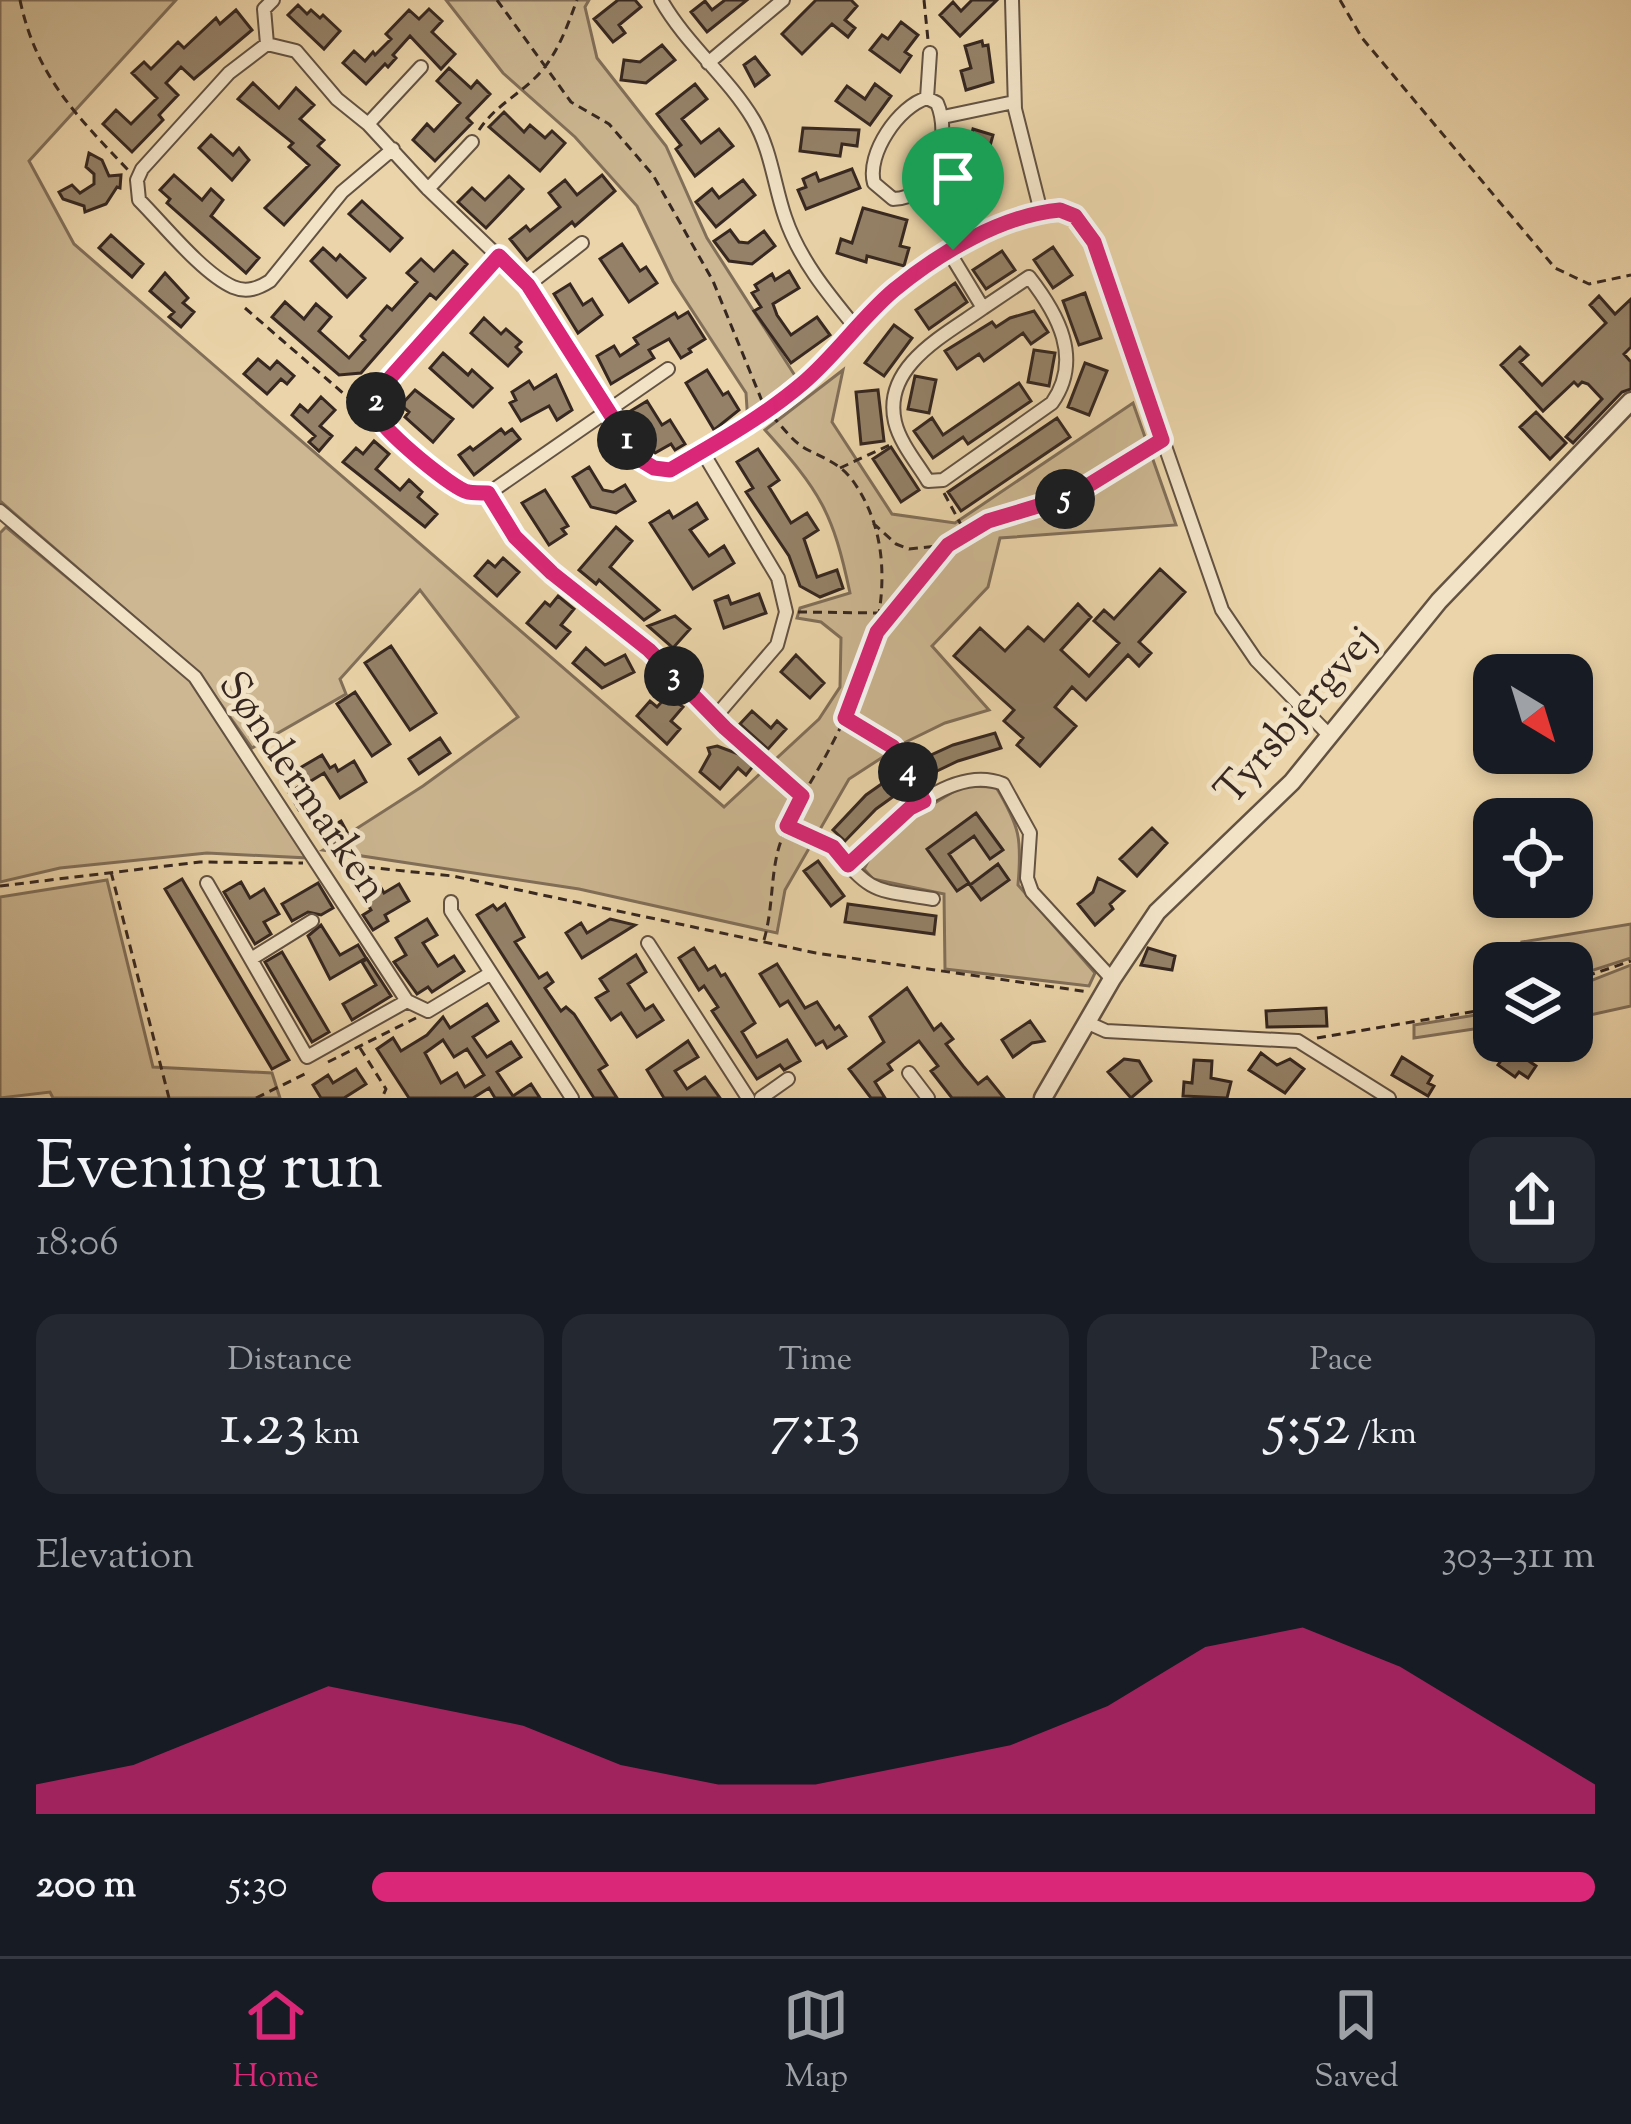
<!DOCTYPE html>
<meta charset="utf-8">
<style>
body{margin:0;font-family:"Sorts Mill Goudy",serif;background:#242831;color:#f1f3f6;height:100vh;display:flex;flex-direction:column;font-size:45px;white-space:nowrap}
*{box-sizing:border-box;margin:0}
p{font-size:39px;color:#9ea1a6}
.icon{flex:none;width:66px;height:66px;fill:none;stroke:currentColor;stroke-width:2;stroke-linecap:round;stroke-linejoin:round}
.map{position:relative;height:1098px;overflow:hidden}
.sheet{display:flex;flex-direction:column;background:#171b24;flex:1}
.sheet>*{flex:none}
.needle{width:78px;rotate:142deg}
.tools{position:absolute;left:1473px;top:654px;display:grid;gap:24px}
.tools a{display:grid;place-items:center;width:120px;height:120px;border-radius:24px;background:#171b24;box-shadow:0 6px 18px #0003;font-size:60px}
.pin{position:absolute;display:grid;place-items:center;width:102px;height:102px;color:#fff;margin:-123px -51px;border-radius:50% 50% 50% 0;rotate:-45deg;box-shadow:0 0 12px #0007}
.pin .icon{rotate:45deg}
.km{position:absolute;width:60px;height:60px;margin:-30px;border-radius:50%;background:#222;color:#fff;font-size:33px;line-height:60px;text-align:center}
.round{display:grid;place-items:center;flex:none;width:126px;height:126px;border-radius:24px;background:#242831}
.headline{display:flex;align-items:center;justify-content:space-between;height:204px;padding:0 36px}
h1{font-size:66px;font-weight:600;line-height:90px}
.metrics{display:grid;grid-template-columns:repeat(3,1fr);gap:18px;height:204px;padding:12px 36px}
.metrics div{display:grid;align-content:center;border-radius:24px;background:#242831;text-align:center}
.metrics b{font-size:60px;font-weight:600}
.metrics small{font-size:33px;font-weight:400}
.metrics p{font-size:33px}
.chart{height:336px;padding:24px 36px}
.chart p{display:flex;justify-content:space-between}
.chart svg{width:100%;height:216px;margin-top:12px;fill:#db2777;opacity:.7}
ul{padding:0 36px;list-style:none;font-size:39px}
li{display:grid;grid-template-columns:192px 144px 1fr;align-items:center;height:90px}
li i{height:30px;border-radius:15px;background:#db2777}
.menu{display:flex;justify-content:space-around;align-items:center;height:168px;border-top:3px solid #363941;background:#171b24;font-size:33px;color:#9ea1a6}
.menu a{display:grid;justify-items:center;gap:6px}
.menu .selected{color:#db2777}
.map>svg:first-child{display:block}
</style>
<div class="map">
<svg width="1631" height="1098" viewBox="0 0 1631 1098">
<rect width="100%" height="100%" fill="#ebd4a9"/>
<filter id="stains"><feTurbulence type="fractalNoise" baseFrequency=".00167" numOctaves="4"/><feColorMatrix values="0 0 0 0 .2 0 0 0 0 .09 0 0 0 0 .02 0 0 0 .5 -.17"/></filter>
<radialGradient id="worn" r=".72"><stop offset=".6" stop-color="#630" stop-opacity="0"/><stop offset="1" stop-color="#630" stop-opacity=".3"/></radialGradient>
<path fill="#ccb792" stroke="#816f59" stroke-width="3" d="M0,0H176L29,161L74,244L724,807L819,719L840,687L841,638L821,622L797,618L800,608L850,593C833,512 820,491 765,430L843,370L832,422L892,514L955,523L1133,403L1176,525L1000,538L988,587L932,646L989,710L945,723L906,742L849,779L785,890L777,933L579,889L323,850L423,786L518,717L420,590L340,679L346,694L252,748L198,672L0,501Z
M446,0H589L585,7L597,58L666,146L707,238L801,385L748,424L746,393L673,281L637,206L575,137L503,73Z
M6,527L194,682L309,858L207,853L60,868L0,882V533Z
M963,786L996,787C1020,827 1022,839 1018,885L1095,973L1089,986L945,969L944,894L873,879L864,869C882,830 927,808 963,786Z
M107,880L153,1067L272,1073L280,1098H53L50,1092L0,1098V897Z
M1631,924V958L1572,977V963L1526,958L1522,942Z
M1631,965V1006L1572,1019V988Z
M1494,1012V1026L1414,1038V1025Z"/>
<path fill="#948167" stroke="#362720" stroke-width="3" fill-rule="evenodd" d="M618,0H635L641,7L619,25L625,33L613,42L594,19Z
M725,0H747L707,32L691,12L705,1L712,10Z
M816,0H851L857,6L845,20L855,28L848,37L832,24L802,54L782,34Z
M972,0H997L960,36L940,15L953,2L961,11Z
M298,5L307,14L311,10L320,18L323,15L340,31L324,49L288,15Z
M429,9L442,21L432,32L455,54L441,69L410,36L393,55L396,58L388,67L385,64L366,84L343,63L354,51L365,61L373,52L375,55L391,39L386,34L409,10L419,19Z
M236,10L252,30L194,79L181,67L166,83L178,95L159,115L163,120L132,152L103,124L116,110L131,124L157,98L132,73L144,62L151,69L178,42L184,48L216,18L220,24Z
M901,22L918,35L905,52L911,56L900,72L870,50L882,35L888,39Z
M982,41L983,46L988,45L993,82L966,90L961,71L971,68L965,46Z
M662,45L675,60L646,83L621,80L624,60L640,62Z
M755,57L769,75L755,86L744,65Z
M449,68L471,88L477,81L490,94L467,118L472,123L435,161L413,140L427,124L434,131L460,103L437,81Z
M253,83L279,108L296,88L314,105L300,119L324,140L318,146L339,165L284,225L265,208L309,165L289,147L293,143L238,99Z
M695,84L707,99L682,119L701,143L719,129L733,146L695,176L676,149L681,145L657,114Z
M875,84L891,96L870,125L836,101L847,86L865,99Z
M504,112L524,132L530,125L545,138L552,131L565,143L540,171L489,127Z
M803,128L859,130L857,146L842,144L840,156L800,151Z
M973,129L993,135L987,157L997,160L991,180L951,168L957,148L967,151Z
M211,135L233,155L239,148L249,160L232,180L199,148Z
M89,153L102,160L109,176L121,175L120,188L117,187L106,204L85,212L84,206L63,199L59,192L72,185L80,193L94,184V174L86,167Z
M852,169L860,188L806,209L798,190L806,187L803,179L816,173L819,181Z
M174,175L202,200L211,189L223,200L211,216L259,258L246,273L167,203L170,199L160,190Z
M602,175L615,191L575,226L572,222L527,260L510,239L526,226L530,231L560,207L549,193L565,180L577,195Z
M509,176L523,189L486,228L458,202L472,188L485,200Z
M743,180L755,195L716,227L696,202L712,189L719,198Z
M946,190L962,201L969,190L986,202L968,228L935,205Z
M362,201L402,238L390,251L349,214Z
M863,208L907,220L900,246L909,248L904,266L867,256L866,262L837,253L841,239L852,243Z
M730,230L739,242L748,243L764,231L775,246L752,264L729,261L714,241Z
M111,235L143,264L132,277L99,248Z
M622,244L640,271L646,267L657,283L629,302L600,259Z
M1053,247L1072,275L1053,288L1034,260Z
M323,248L336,260L340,255L365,278L347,297L311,261Z
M453,251L467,264L436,299L430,294L361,373L339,375L272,317L285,302L304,319L316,304L331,317L319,331L349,358L365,340L361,336L387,306L392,310L417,282L407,273L421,259L434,271Z
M1002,251L1015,270L986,289L973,270Z
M789,271L799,288L773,304L777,315L791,335L817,317L830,335L791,363L754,311L761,307L752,293L758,290L755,285L772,274L775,280Z
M165,273L188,298L183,303L194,312L181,327L169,317L174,312L150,291Z
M955,283L967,302L929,329L916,310Z
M570,284L583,305L592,299L602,315L578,333L554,294Z
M1085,293L1101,338L1079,345L1063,301Z
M1599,296L1615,314L1631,299V347L1624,354L1631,362V389L1622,392L1573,443L1566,437L1602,399L1588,384L1582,382L1578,386L1574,382L1543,411L1501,365L1520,347L1528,355L1520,362L1542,385L1606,323L1590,305Z
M1034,311L1048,332L1031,344L1023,333L984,361L979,354L957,369L945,351L992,322L996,327L1010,318Z
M688,312L705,339L689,349L691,352L681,358L669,339L649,350L654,358L611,384L597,356L614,346L620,356L638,344L634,338L675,313L678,318Z
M484,318L501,334L506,329L521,342L516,347L521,352L508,366L471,333Z
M894,325L912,338L884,376L865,363Z
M1034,350L1055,353L1049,386L1028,382Z
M443,353L468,375L472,370L492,388L473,407L430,368Z
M258,359L270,369L277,361L294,376L287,384L281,379L267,394L244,374Z
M1085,363L1107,371L1089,415L1068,407Z
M707,370L723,395L728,392L739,410L714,430L686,383Z
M556,375L572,410L557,420L549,406L521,421L510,403L516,400L512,392L529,381L534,389Z
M915,376L936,380L929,413L908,409Z
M1019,383L1031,401L968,444L963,437L933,458L914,431L932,418L943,435Z
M415,390L453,419L433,442L405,417L409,412L401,405Z
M878,390L884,441L861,444L856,392Z
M321,397L335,410L320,426L332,436L319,451L309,442L315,436L292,415L300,405L308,412Z
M647,401L662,425L670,420L685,444L675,450L671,444L655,453L629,412Z
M1536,412L1566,443L1550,459L1520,427Z
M1057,418L1070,437L961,511L948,492Z
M501,429L505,434L512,429L520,439L474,475L459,455L470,447L473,450Z
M374,441L389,454L376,469L400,490L409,480L422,492L418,497L437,514L425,527L343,462L356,448L363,454Z
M891,447L919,490L901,502L873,459Z
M758,449L779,480L769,487L791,523L807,513L818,530L804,539L817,577L837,570L843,588L820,597L800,586L789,556L746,492L753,488L737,462Z
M589,467L603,490L613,492L625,485L635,501L616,513L591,507L573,477Z
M545,490L568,526L562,529L566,534L549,545L522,503Z
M697,503L707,519L690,530L709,556L724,546L734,563L693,589L650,523L669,511L673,518Z
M616,527L632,541L610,567L659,610L644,620L599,580L596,584L579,570Z
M503,558L519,572L497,596L475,576L488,561L495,567Z
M1160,569L1185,592L1139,642L1151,653L1139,666L1128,655L1086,700L1072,687L1055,707L1076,726L1040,766L1017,745L1023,738L1004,721L1014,710L954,656L980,628L1005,651L1028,627L1044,641L1078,604L1091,617L1061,650L1089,676L1119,643L1094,621L1104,610L1114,619Z
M759,594L766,613L724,628L715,601L728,596L731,604Z
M558,596L574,609L561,625L570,632L556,648L527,623L545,602L550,606Z
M675,616L690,629L673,648L648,626Z
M391,646L436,713L410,730L365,663Z
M586,648L605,665L625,655L634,672L602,688L573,663Z
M796,655L824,683L810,698L781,672Z
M355,692L390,744L372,756L337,704Z
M668,695L683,707L671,721L680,729L667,744L637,716L650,701L657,707Z
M752,711L771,728L777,721L786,729L768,749L740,724Z
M995,733L1001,748L958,761L912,783L876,809L845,841L833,830L866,795L907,766L953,745Z
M440,738L450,753L419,774L409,759Z
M717,746L744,756L754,765L746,775L738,768L720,789L700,772L710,754L708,748Z
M322,755L330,768L335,765L338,771L354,761L366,782L340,798L324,773L306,784L316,800L299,810L289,793L301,785L293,772Z
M976,813L1003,850L990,859L974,836L949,854L969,883L957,891L927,849Z
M341,821L347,832L325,845L318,834Z
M1152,828L1167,843L1137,876L1120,859Z
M818,861L844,896L831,906L804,871Z
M998,864L1009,880L981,900L970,885Z
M1098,878L1124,891L1110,904L1113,909L1095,925L1078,904L1093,892Z
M182,879L289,1060L272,1069L165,889Z
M241,882L250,898L264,889L279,914L264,922L271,934L255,944L224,892Z
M318,883L333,908L321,915L308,912L292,921L282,904Z
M399,884L409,901L385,915L388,921L373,930L363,915L371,910L363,896L380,886L384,893Z
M505,904L524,937L515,942L539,978L547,973L553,982L545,988L561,1011L566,1007L574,1014L607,1065L599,1070L617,1098H594L477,915L493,905L497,910Z
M848,904L936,916L934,934L845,922Z
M427,919L437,935L423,943L438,966L454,956L464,971L432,992L428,987L417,994L394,962L406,955L396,938Z
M610,919L635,925L582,958L566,933L581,923L587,933Z
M321,925L340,955L358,945L366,958L330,979L308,936Z
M694,948L708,970L715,966L721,976L725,974L755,1023L742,1032L757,1057L787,1040L800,1061L784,1070L780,1065L757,1079L712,1011L718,1007L704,986L699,990L679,958Z
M1148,948L1175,956L1172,970L1141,965Z
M282,952L329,1032L312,1042L265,962Z
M636,955L646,972L628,984L645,1010L653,1005L663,1020L637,1037L621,1013L611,1020L596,998L608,991L600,979Z
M367,959L391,996L352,1020L343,1004L376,985L362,962Z
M777,964L805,1008L817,1002L835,1029L839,1026L846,1036L827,1048L823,1041L816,1045L788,1001L780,1006L760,974Z
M907,988L934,1030L941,1024L953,1039L946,1044L963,1066L978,1084L987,1077L1004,1098H952L931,1071L938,1066L919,1041L888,1064L892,1070L875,1082L885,1098H871L849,1069L884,1042L870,1017Z
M487,1004L498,1021L473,1037L487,1057L511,1042L521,1057L497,1072L513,1096L531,1084L540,1098H495L489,1088L473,1098H409L377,1049L393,1038L401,1051L427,1035L443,1017L450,1028ZM443,1040L454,1057L467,1049L484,1075L465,1087L457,1073L441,1083L425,1053Z
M1326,1008L1327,1026L1267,1027L1266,1011Z
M1030,1021L1044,1041L1032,1043L1013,1057L1002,1040Z
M688,1041L698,1057L675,1071L687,1089L705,1077L720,1098H664L647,1070Z
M1510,1048L1536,1066L1528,1078L1519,1072L1515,1077L1498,1065Z
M1261,1053L1277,1065L1290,1059L1304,1069L1285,1093L1249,1070Z
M1402,1057L1432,1076L1428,1083L1434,1086L1428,1096L1392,1075Z
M1124,1059L1139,1061L1151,1081L1131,1098L1108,1072Z
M1194,1060L1212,1061L1211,1078L1231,1082L1227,1098L1183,1096L1184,1082L1192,1083Z
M356,1069L366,1084L344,1098H321L313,1085L328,1075L333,1083Z"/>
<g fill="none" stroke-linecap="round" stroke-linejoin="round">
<defs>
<path id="minor" d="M273,0L264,9L267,44L296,51L337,99L368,124L428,189L528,285L639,459L654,468L670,470C715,443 761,418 801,385C835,358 859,321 891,293C921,267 1024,202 1062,211C1078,214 1088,229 1094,242L1222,610L1256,660L1329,735
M661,0C686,44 727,76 753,119C771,149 774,185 785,217C799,259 828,294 856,328
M1012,0L1015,109L1041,212
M267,44L229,73L142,169L137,180L139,200C164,225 202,273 233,287C247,293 259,288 270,281L342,192L393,149
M708,63L783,0
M927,98L937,103C952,137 935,199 893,199L874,183C866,154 899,106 927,98L930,53
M943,117L1014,102
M368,124L421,67
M428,189L472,142
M949,252L983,308C945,335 882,366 895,422C900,443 917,463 928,481L943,480L1052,403C1083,359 1058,314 1029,277L983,308
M499,256L382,387C378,396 374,405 378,416C383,432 452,488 469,492C475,494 482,493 489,493L668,369
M528,285L582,243
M489,493C516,563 596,601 649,650C672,671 692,695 716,716L777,645L786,612L778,578L702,451
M0,511L195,677L407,1001L428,1011L491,973
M833,847C873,895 873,889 933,899
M848,865C885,831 948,762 1003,784L1030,833L1027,878L1032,892L1112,979
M207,883L307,1057L407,1001
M451,902V911L572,1098
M648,943L748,1098
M251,959L312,921
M1086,1022L1106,1031L1298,1041L1389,1098
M909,1073L928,1098
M761,1098L788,1079"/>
<path id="tertiary" d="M1043,1098L1112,979L1157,912L1292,782L1439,601L1631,401"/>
</defs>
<use href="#minor" stroke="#635242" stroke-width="16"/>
<use href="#tertiary" stroke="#635242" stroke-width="21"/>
<path stroke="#362720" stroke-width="3" stroke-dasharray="9 6" stroke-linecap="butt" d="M20,0C36,76 76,115 128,170
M497,0L571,102L609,124L653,175L713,281L762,401
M924,0L928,40
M1340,0L1362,38L1555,268L1589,284L1631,275
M479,130C494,107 517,96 536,77C557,56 567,27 577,0
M920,202L946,239
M245,308L359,407
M840,468L890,445
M944,493L965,532
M873,523L896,544L909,549L948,545L987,521L1071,497L1153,446
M798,612L879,613
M877,632L947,547
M845,719L893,747L917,789
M723,726L801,795
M787,825L820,841
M336,864L453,876L816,953L1089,992
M111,872L169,1098
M0,886L200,862L303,863
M764,940C774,905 770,871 781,841C791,812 809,786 824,759C868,679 913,566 853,481C842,465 824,458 808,450C794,443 785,430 775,419
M1572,981L1631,961
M1317,1038L1494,1008
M360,1048L386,1089L382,1098
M328,1062L416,1018
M256,1098L309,1072"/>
<use href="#minor" stroke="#f2e3c7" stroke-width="12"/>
<use href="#tertiary" stroke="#f2e3c7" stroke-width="16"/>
</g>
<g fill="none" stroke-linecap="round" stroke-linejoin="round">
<defs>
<path id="route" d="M1060,210L1075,216L1094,242L1162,440L1071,496L988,521L948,545L877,632L845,718L893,747L924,801L910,808L848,865L833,847L787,826L802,796L725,728L649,650L552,573L515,537L488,493C482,493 475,493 468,492C452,488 383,431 378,416C374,405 378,396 382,387L499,256L528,285L639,459L654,468L670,470C716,443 762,418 803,383C836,355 861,318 894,290C939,253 1002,215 1060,210Z"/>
</defs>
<use href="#route" stroke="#fff" stroke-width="24"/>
<use href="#route" stroke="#db2777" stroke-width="15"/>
</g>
<g text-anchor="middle" stroke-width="10" stroke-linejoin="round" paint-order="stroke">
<g font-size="42" fill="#362720" stroke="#f2e3c7">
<text transform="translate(1294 714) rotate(-49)" y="15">Tyrsbjergvej</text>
<text transform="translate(305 785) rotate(56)" y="15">Søndermarken</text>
</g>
</g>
<rect width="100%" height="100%" filter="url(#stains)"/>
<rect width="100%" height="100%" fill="url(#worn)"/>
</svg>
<div class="tools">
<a><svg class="needle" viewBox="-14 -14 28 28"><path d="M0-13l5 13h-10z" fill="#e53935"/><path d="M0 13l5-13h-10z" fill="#9ea1a6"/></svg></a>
<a><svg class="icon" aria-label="locate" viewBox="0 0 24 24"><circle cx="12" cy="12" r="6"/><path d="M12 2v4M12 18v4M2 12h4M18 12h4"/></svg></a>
<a><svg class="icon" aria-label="layers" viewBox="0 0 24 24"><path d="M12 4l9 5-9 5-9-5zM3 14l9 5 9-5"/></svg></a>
</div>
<div class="pin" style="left:953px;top:250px;background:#1e9e55"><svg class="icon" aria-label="arrive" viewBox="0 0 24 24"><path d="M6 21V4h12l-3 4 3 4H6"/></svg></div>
<b class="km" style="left:627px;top:440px">1</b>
<b class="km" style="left:376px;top:402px">2</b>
<b class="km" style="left:674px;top:676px">3</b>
<b class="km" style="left:908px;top:772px">4</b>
<b class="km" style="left:1065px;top:499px">5</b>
</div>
<section class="sheet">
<div class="headline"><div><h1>Evening run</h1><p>18:06</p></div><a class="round"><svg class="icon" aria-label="share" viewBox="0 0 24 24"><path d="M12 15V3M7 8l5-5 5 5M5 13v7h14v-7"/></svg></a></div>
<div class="metrics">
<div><p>Distance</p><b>1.23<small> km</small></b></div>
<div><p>Time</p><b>7:13</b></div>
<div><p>Pace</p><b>5:52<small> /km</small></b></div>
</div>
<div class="chart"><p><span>Elevation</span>303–311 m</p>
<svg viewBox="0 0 160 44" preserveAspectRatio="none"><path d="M0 44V38L10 34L20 26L30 18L40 22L50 26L60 34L70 38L80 38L90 34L100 30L110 22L120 10L130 6L140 14L150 26L160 38V44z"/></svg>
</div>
<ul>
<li><b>200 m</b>5:30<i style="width:100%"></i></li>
</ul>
</section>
<nav class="menu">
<a class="selected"><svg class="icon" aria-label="home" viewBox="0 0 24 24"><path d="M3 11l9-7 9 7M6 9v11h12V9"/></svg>Home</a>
<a><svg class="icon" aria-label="map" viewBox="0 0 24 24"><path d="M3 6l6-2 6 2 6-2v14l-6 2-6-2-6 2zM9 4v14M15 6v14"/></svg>Map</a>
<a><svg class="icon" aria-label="saved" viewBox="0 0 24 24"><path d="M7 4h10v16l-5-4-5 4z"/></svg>Saved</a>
</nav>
